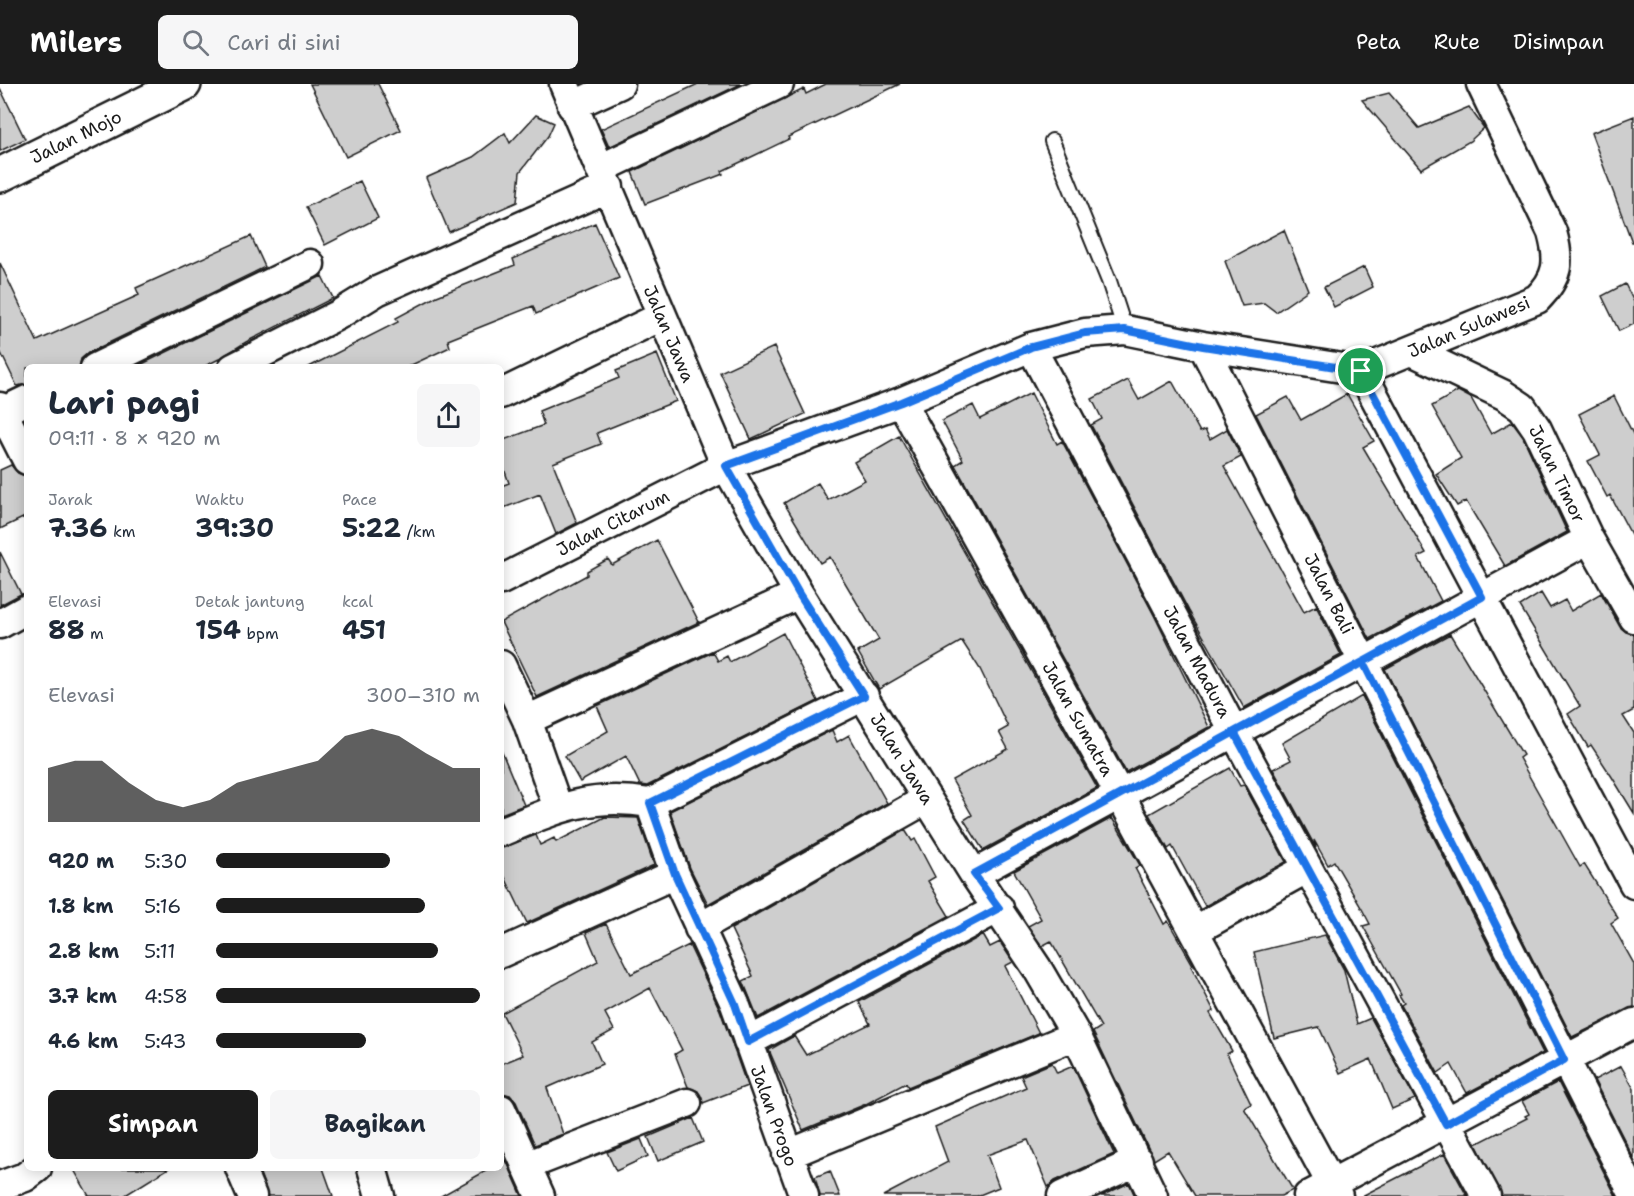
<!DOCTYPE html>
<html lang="id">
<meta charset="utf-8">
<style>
body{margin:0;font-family:"Shantell Sans",sans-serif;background:#f6f6f7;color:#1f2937;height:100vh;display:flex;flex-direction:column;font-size:22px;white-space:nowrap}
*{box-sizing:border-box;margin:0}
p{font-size:20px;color:#747a83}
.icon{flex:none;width:33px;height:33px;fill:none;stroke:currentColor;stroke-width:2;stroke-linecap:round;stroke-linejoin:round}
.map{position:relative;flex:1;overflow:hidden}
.sheet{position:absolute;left:24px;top:280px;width:480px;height:807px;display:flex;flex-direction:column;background:#fff;border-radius:9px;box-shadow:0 3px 15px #0003}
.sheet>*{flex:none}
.pin{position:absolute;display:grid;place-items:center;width:51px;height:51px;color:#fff;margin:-26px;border:3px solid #fff;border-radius:50%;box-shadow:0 2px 6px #0007}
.round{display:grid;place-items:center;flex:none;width:63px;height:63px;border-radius:9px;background:#f6f6f7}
.headline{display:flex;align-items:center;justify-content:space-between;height:102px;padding:0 24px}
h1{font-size:33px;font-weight:700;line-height:45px}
.stats{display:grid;grid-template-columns:repeat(3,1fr);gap:9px;height:102px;padding:6px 24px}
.stats div{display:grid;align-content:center}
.stats b{font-size:26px;font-weight:700}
.stats small{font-size:16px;font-weight:400}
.stats p{font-size:16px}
.chart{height:168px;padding:12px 24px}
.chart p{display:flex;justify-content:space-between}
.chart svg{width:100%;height:108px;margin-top:6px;fill:#1c1c1c;opacity:.7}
.action{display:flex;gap:12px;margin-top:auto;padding:12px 24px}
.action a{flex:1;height:69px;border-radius:9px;background:#1c1c1c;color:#fff;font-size:24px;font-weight:700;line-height:69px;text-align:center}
.action a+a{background:#f6f6f7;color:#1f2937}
ul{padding:0 24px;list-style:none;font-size:20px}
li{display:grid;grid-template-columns:96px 72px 1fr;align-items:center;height:45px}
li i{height:15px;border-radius:8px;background:#1c1c1c}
header{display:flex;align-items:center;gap:36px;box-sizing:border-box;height:84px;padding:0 30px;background:#1c1c1c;color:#fff}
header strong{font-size:28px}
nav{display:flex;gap:33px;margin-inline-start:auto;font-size:21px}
.search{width:420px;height:54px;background:#f6f6f7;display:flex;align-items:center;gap:15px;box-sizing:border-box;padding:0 21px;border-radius:9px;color:#747a83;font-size:22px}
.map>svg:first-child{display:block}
</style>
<header>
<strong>Milers</strong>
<div class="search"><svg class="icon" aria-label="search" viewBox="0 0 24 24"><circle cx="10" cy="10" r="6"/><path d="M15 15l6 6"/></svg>Cari di sini</div>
<nav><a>Peta</a><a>Rute</a><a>Disimpan</a></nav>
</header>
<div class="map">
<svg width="1634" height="1112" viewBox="0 0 1634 1112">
<rect width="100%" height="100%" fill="#fff"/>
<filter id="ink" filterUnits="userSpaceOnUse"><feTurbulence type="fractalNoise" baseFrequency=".0167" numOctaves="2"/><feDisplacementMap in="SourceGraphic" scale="12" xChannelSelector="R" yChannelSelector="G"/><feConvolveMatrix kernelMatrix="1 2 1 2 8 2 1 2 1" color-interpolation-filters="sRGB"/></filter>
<g filter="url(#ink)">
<path fill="#cecece" stroke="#1c1c1c" stroke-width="1.5" d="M310,0H378L401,46L346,73Z
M698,0H741L609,63L601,45Z
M826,0H900L788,53L789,55L722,87L723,90L645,120L632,88L804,5L806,10Z
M0,4L25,55L0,67Z
M1389,9L1419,44L1469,23L1484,44L1470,57L1421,85L1362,16Z
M536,31L554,39L548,52L520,88L517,118L449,148L426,94L473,73L505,49L510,59Z
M1634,32V158H1632L1591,49Z
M360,97L378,134L325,161L306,123Z
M595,139L619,194L536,230L533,222L448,256L450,263L405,284H307L398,238L396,234L437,212L515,181L513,175Z
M1284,146L1308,206L1276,228L1264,219L1242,222L1225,177Z
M251,152L265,183L88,269L81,275L79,284H27V300L17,302L0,267V179L37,257L139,211L136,204Z
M1364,183L1373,203L1334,223L1324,203Z
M322,192L333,214L246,258L219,275L201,284H134Z
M1625,200L1634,218V240L1619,247L1602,212Z
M774,263L805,330L751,355L720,288Z
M657,270L676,317L597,349L601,360L553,379L577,439L556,450L540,410L501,425V402L509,399L501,376V357L544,341L539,327L619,294L616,287Z
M1128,296L1139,316L1172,297L1200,348L1205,346L1210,355L1227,345L1241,373L1224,382L1304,528L1316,522L1341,571L1244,624L1189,527L1091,341L1102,335L1092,315Z
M1458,307L1471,314L1491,350L1512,338L1523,353L1567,448L1505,482L1466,417L1457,422L1436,390L1461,374L1432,322Z
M1031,309L1057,360L1062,357L1154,531L1209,643L1126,688L955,381L963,376L942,337L973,321L980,335Z
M1347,310L1374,357L1363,363L1426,469L1418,473L1441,517L1370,555L1256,330L1288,313L1301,336Z
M1614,312L1634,352V456L1610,411L1607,413L1588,377L1600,371L1579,330Z
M899,352L1097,704L983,766L964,736L972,731L952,696L1008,665L999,648L1008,643L980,585L962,557L879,605L858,568L879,556L830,473L820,479L784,419L818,399L828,416L865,396L854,378Z
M11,381L18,389L27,392V432L0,445V386Z
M657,456L699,538L537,613L501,538L587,491V487L608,475L612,481Z
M0,468L21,510L0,521Z
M1541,509L1550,524L1565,516L1571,527L1601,509L1620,543L1626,548L1634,550V626L1623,632L1634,649V729L1612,693L1591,661L1588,663L1568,630L1580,622L1520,522Z
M783,549L818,617L647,702L640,701L626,672L580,698L565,672L608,647L597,622L713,568L718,577L727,572L730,578Z
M1450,550L1523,671L1519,674L1580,783L1584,780L1618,834L1611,839L1634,880V923L1572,953L1385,585Z
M1362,612L1543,969L1467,1009L1451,980L1438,989L1401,921L1404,919L1399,911L1401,910L1363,842L1370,840L1362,825L1334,777L1328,781L1314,756L1316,764L1273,685L1291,676L1282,659Z
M832,646L837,658L849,651L887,719L708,820L690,784L670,727Z
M501,666L524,721L501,730Z
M1230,684L1240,702L1244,701L1286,778L1205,822L1172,762L1168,765L1149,730Z
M605,733L638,734L654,781L527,839L501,785V764L536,751L540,761L554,754L556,758Z
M1112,734L1140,781L1135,784L1164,840L1168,837L1193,881L1191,882L1214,927L1210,929L1232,967L1227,970L1251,1020L1244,1024L1293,1106L1281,1112H1195L1168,1067L1154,1076L1093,948L1101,943L1051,857L1042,862L1028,842L1041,835L1014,787Z
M905,746L912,757L915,755L935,793L928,797L949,832L758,934L743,897L753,892L731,845Z
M606,840L631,890L689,861L720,926L747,1002L703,1019L698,1007L688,1003L675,970L682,966L650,904L605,929L614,946L592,958L602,980L547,1004L563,1050L535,1061L516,1018L510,1011L501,1009V980L523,971L502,929L598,877L586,849Z
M983,851L990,863L1000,858L1013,878L1005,882L1039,949L908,1003L906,999L866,1020L803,1046L769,966L794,952L806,971L870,940L859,918Z
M1325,851L1344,886L1357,940L1371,934L1415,1015L1392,1025L1371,975L1340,989L1319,943L1274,954L1254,868Z
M1052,979L1057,989L1073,982L1114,1070L1055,1097L1048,1103L1028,1056L987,1071L999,1103L977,1112H883L948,1078L935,1043L1026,1003L1021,992Z
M1621,982L1634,1005V1075L1594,996Z
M1558,998L1616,1112H1502L1476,1060L1527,1034L1525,1032L1529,1030L1522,1017Z
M693,1034L703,1058L658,1077L648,1053Z
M641,1055L648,1072L616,1087L607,1068Z
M1444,1070L1467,1112H1362L1424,1080Z
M506,1076L522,1112H441L491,1084H501V1079Z
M73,1084H169L124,1112H89Z
M258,1084H323L333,1112H268Z
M830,1087L840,1112H820L815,1093Z
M1129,1099L1135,1112H1101Z"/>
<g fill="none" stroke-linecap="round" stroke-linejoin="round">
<defs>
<path id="lane" d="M1052,57L1109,197L1125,246"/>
<path id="street" d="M564,0L726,382L799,510L974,790L1037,884L1076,951L1153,1112
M572,22L620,0
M600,85L779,0
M1203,262L1634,1111
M1031,263L1234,648L1486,1112
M1412,267L1504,311L1522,323L1537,345L1589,455L1634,534
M95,284L310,180
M233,284L338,231L377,207L609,103
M1361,287L1634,800
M501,310L662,232
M901,318L1120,711L1338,1112
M0,323L27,376
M2,328L27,316
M501,496L726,382L901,318L1031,263L1085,249L1125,246L1203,262L1361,287L1537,215C1559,193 1560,177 1552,148L1481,0
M0,540L27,525
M501,581L527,636L799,510
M527,636L558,724
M650,719L675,790L735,920L804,1112
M650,719L864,612
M501,748C556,725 589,709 650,719
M974,790L1589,455
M699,844L927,715
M1194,847L1308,784
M501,869L675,790
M748,958L999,824
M501,1025L540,1112
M787,1071L1076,951
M526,1082L687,1019
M240,1084L252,1112
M372,1084L380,1112
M0,1102L25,1093L37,1084
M1062,1112L1138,1077
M1308,1112L1634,939"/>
<path id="secondary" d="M0,91L184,0"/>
</defs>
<use href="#lane" stroke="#1c1c1c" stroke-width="18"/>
<use href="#street" stroke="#1c1c1c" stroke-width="33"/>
<use href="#secondary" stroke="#1c1c1c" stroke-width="38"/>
<use href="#lane" stroke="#fff" stroke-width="14"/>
<use href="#street" stroke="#fff" stroke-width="28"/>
<use href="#secondary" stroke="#fff" stroke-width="33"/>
</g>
</g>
<g fill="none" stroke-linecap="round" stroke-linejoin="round" filter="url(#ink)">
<defs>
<path id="route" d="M1361,287L1203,262L1125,246L1085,249L1031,263L901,318L726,382L799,510L864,612L650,719L675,790L735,920L748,958L999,824L974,790L1363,578L1564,976L1446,1040L1234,648C1317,603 1399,559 1482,513L1361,287"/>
</defs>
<use href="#route" stroke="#fff" stroke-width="12"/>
<use href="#route" stroke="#1a73e8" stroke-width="8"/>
</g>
<g text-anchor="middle" stroke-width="5" stroke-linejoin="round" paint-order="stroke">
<g font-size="18" fill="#1c1c1c" stroke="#fff">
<text transform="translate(76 53) rotate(-26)" y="6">Jalan Mojo</text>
<text transform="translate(1469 243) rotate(-23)" y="6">Jalan Sulawesi</text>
<text transform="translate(669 250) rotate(67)" y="6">Jalan Jawa</text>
<text transform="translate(1557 390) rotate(64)" y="6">Jalan Timor</text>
<text transform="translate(613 439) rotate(-27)" y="6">Jalan Citarum</text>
<text transform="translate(1329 510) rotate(63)" y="6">Jalan Bali</text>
<text transform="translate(1197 578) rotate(62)" y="6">Jalan Madura</text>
<text transform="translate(1078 635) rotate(61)" y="6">Jalan Sumatra</text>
<text transform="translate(902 675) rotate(58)" y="6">Jalan Jawa</text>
<text transform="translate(774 1032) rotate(70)" y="6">Jalan Progo</text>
</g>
</g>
</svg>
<div class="pin" style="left:1361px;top:287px;background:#1e9e55"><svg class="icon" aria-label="arrive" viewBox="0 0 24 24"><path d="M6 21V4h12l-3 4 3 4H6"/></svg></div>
<section class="sheet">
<div class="headline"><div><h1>Lari pagi</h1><p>09:11 · 8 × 920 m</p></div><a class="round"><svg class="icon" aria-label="share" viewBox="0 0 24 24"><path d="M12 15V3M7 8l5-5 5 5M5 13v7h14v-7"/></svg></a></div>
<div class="stats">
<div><p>Jarak</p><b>7.36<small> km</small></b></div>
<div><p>Waktu</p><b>39:30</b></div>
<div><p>Pace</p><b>5:22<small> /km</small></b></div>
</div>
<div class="stats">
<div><p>Elevasi</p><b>88<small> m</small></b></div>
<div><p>Detak jantung</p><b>154<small> bpm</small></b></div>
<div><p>kcal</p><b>451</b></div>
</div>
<div class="chart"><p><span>Elevasi</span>300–310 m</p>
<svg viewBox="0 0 160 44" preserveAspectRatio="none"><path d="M0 44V22L10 19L20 19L30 28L40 35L50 38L60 35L70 28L80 25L90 22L100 19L110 9L120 6L130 9L140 16L150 22L160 22V44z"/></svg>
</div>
<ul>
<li><b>920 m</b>5:30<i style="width:66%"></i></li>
<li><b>1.8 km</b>5:16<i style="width:79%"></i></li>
<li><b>2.8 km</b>5:11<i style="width:84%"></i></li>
<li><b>3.7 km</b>4:58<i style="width:100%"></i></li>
<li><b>4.6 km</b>5:43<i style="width:57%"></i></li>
</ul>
<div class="action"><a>Simpan</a><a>Bagikan</a></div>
</section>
</div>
